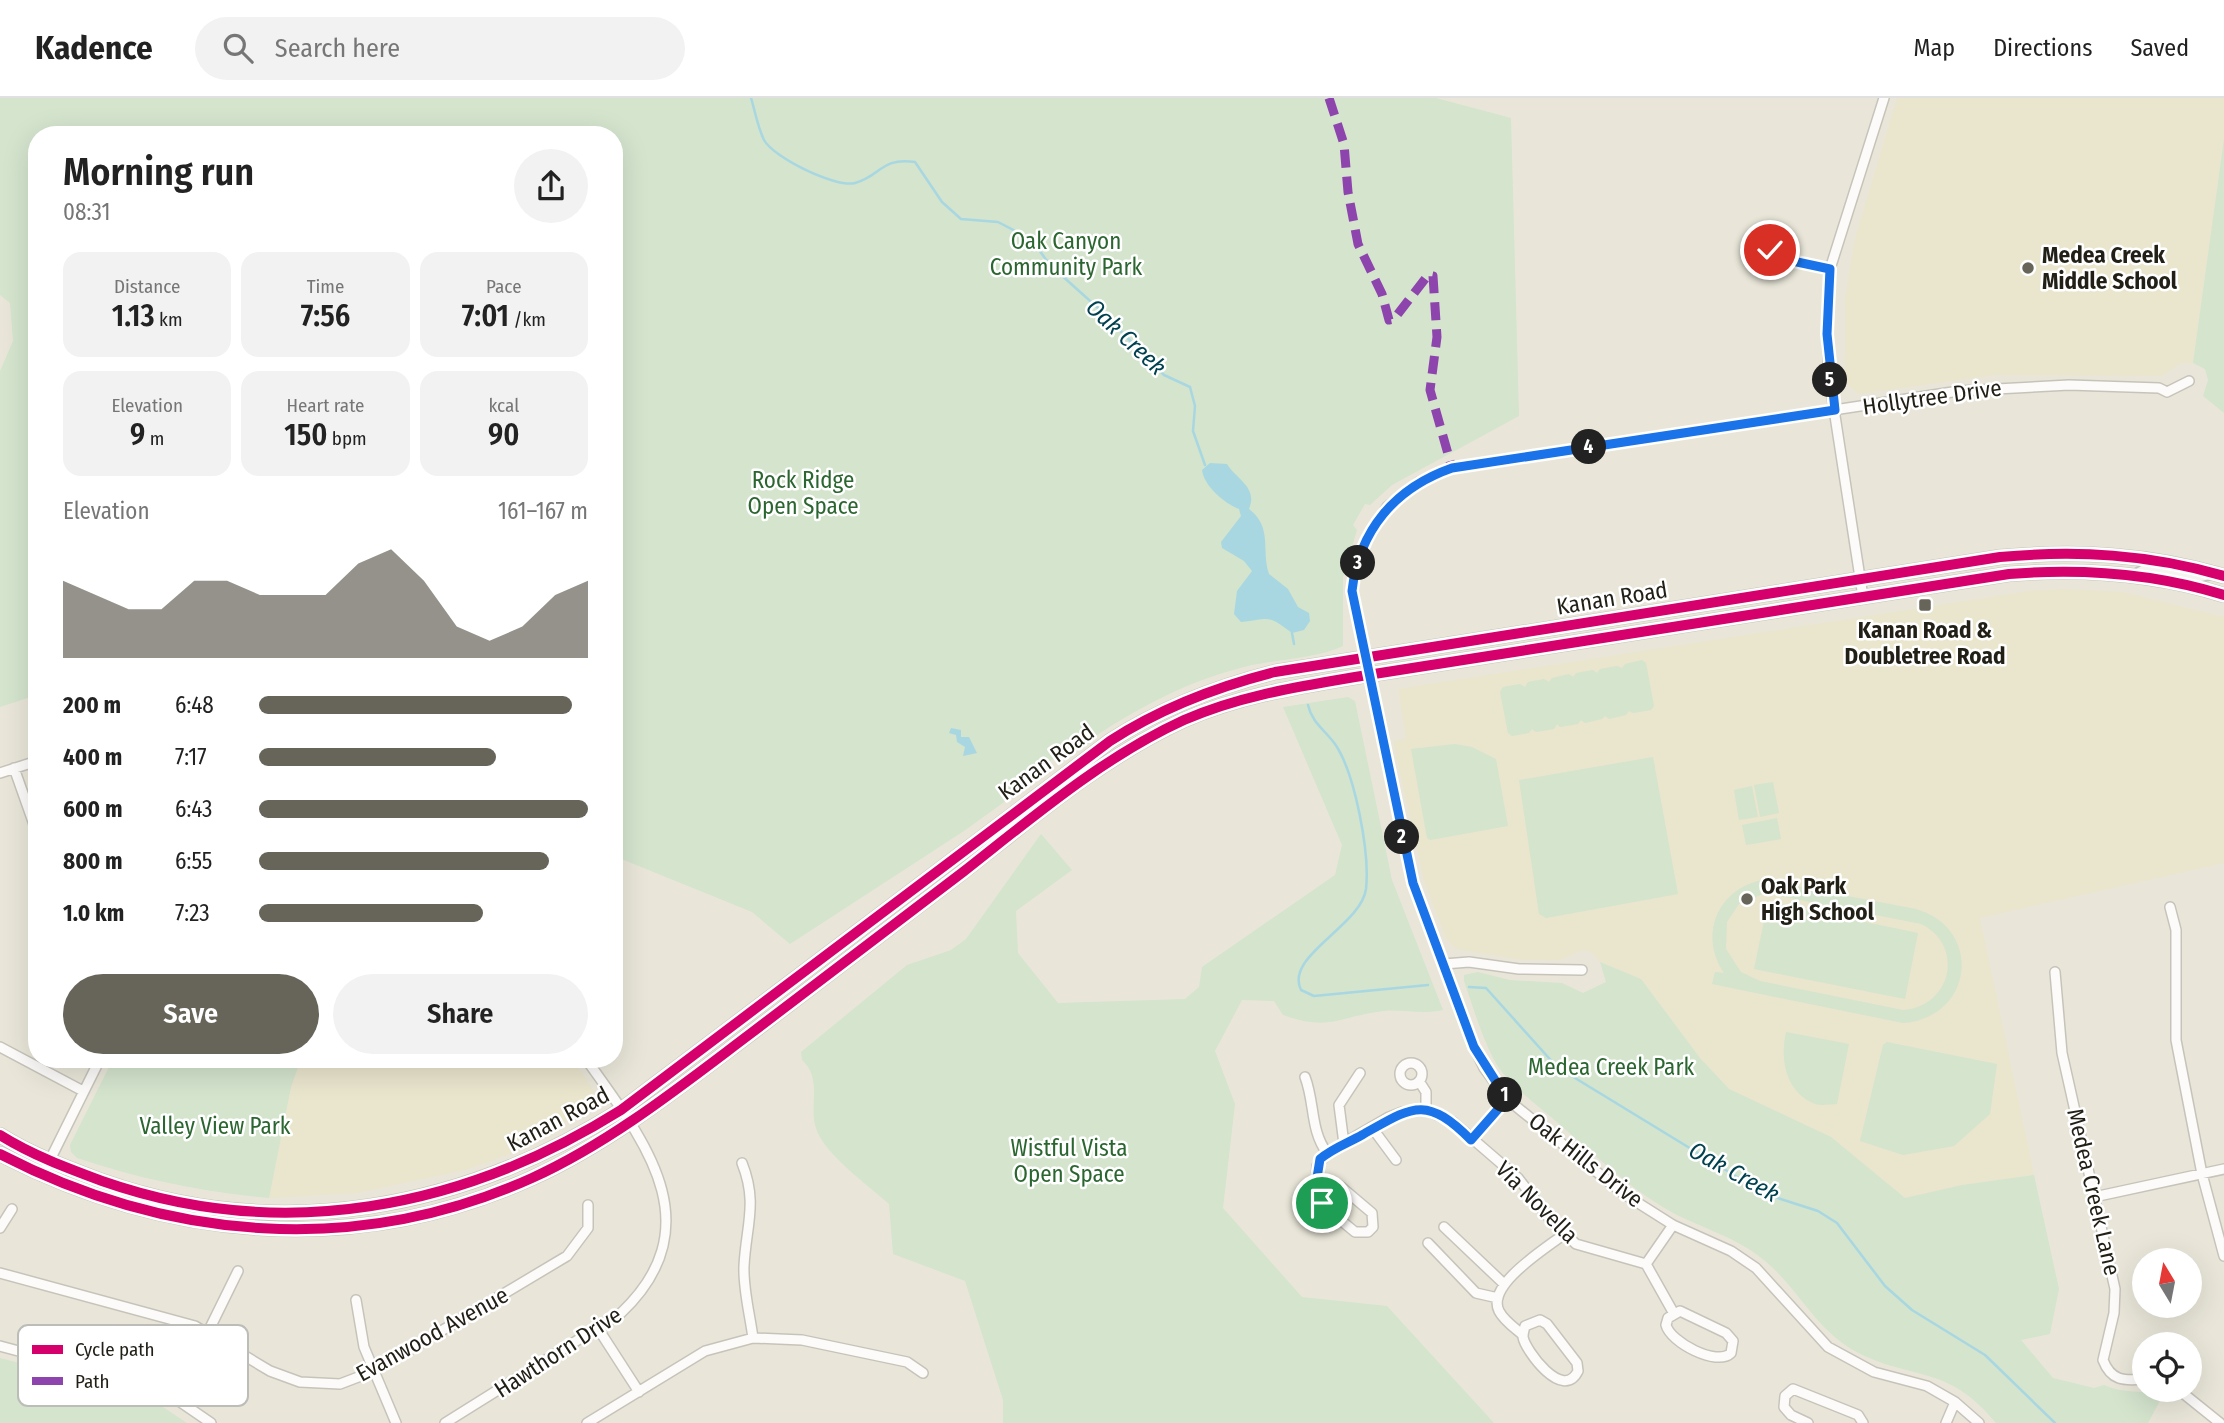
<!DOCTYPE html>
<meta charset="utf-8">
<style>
body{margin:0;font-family:"Fira Sans Condensed",sans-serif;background:#f2f2f2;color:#222;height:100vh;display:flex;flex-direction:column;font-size:26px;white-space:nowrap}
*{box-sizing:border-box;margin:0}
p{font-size:23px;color:#767676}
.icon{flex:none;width:38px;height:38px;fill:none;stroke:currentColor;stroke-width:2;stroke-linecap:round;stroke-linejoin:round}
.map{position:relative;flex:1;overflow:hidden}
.panel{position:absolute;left:28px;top:28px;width:595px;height:942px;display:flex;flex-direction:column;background:#fff;border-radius:28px;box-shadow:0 7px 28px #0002}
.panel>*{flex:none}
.needle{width:46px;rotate:350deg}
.buttons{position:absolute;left:2132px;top:1150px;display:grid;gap:14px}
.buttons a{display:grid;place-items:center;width:70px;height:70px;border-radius:50%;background:#fff;box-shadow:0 7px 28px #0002;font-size:35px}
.pin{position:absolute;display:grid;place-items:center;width:60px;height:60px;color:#fff;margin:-30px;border:4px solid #fff;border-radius:50%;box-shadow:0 2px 7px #0007}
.km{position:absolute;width:35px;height:35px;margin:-18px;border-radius:50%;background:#222;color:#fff;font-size:19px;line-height:35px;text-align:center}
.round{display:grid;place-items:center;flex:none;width:74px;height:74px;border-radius:37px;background:#f2f2f2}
.headline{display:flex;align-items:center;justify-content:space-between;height:119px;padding:0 35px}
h1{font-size:38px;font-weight:600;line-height:52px}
.stats{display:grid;grid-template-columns:repeat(3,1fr);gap:10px;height:119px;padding:7px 35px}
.stats div{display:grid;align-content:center;border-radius:18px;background:#f2f2f2;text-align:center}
.stats b{font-size:30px;font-weight:600}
.stats small{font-size:19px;font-weight:400}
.stats p{font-size:19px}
.chart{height:196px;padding:14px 35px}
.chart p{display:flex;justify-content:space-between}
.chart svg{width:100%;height:126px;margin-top:7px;fill:#67655a;opacity:.7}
.button{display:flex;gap:14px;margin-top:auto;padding:14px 35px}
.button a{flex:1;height:80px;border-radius:42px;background:#67655a;color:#fff;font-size:28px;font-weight:600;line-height:80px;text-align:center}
.button a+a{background:#f2f2f2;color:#222}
ul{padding:0 35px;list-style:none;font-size:23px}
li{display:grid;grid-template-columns:112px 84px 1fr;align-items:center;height:52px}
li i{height:18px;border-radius:9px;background:#67655a}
header{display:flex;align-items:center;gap:42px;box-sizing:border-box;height:98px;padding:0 35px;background:#fff;border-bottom:2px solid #e0e0e0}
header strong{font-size:33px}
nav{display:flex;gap:38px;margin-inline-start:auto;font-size:24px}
.search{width:490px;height:63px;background:#f2f2f2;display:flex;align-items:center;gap:18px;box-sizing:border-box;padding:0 24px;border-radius:38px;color:#767676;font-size:26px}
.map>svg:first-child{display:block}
</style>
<header>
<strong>Kadence</strong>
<div class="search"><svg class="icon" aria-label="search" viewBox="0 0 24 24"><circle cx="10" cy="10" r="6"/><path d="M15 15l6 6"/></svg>Search here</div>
<nav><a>Map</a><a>Directions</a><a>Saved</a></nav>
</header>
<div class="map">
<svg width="2224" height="1325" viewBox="0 0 2224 1325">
<rect width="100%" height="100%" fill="#e9e6d9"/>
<path fill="#eae5cd" d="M1897,0H2224V41L2193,265H2181L2162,278L1995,277L1858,296L1845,284V200L1855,140Z
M2065,491L2123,494L2224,519V765L1980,820L2034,1077L1962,1087L1905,1100L1831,1039L1729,991L1700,960L1641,881L1600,864L1591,854L1583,852L1560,862H1522L1456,851L1446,840L1424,782L1393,644L1406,640L1398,591L2029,493Z
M301,961H572L594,993L598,1006L581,1020L563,1025L517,1053L469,1071L357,1095L269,1100L291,989Z"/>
<path fill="#d4e4cd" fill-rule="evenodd" d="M0,0H1436L1511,20L1519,318L1392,387L1370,407L1365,406L1353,427L1357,432L1343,480V548C1316,561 1274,561 1244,569C1176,586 1115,622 1059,664L1053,661L1035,675L1036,681L964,733L790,846L752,814L614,758V37H37V597L0,609V273L13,243L10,205L0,197Z
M2224,41V315L2203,298L2208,282L2205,271L2193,265Z
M1642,562L1646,565L1654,608L1651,612L1633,615L1629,613L1626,617L1609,621L1605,618L1602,621L1585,625L1581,622L1578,626L1560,629L1557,626L1554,631L1536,634L1532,631L1529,635L1512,638L1508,635L1500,594L1503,589L1520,586L1525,589L1528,584L1544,581L1549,584L1552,580L1569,576L1573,579L1576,575L1593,572L1597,575L1600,571L1617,568L1622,570L1625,566Z
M1348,599L1355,603L1392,782L1443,912C1419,917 1405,911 1384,913C1339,918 1331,934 1283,917L1274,903L1242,902L1215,953L1235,1006L1223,1110L1302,1199L1387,1208L1494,1325H1003V1302L965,1183L893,1156L889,1106C869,1088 827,1058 817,1033C807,1010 824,982 802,962L801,954L907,867L951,852L966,841L1041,736L1072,772L1016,813L1018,855L1058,905L1185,901L1199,889L1202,869L1335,777L1342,747L1283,609Z
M1455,646L1472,649L1496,661L1508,728L1430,742L1427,740L1411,651Z
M1653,659L1678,796L1546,820L1539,816L1519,682Z
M1773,684L1779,715L1760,719L1754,687Z
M1752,688L1758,719L1739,722L1734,692Z
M1777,720L1781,741L1746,747L1742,727Z
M1763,782L1916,811C1984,831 1973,920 1903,925L1712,886L1715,874L1724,875C1698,837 1718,790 1763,782ZM1765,795L1921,826C1965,847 1952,909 1903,912L1760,883L1741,874L1726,851L1727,824L1739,806Z
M1768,804L1918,835L1905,901L1754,871Z
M1600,864L1641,881L1700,960L1729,991L1831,1039L1905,1100L1962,1087L2034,1077L2059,1191L2050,1236L2021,1242L2053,1280L2094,1290L2104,1287C2123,1296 2143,1292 2163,1297L2148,1325H1996C1946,1264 1911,1284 1853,1252C1813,1229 1796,1186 1760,1159C1731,1136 1693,1128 1661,1108C1624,1085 1591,1054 1558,1025C1538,1007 1512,990 1497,967C1482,941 1474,911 1464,883V877L1478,874L1510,882L1562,885L1583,895L1606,884Z
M1786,934L1849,946L1837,1006C1831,1006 1820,1008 1815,1006C1785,994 1780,961 1786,934Z
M1887,944L1997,966L1990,1016L1954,1048L1903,1057L1860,1043L1883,947Z
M113,961H301L291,989L269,1100C202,1094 140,1081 77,1060L71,1054L70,1047Z
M0,1260L128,1293L154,1303L187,1325H0Z"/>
<path fill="#a8d7e2" d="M1210,365L1227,366C1237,382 1258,389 1249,411C1273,429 1261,452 1269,476L1288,491L1298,509L1309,515L1310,523L1304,532L1292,535C1267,516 1271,521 1241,524L1234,516L1237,493L1252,473L1244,463L1222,450L1221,444L1241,418L1239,411C1224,405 1204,388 1202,372Z
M951,630L961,632V639H969L977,655L963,658L965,649L957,644L956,637L949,635Z"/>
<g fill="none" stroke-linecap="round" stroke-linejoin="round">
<path stroke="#a8d7e2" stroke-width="2.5" d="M751,0C755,13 758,30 764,42C774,60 836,90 855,85C881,78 881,59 915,64L942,104L961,121L998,124L1031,141L1050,167L1098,210L1164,277L1190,289L1195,308L1193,333L1205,367
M1292,535L1294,546
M1308,607C1312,625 1325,632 1335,646C1355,675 1370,755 1366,791C1361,828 1284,858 1301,892L1314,898L1428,887
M1469,889L1486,890L1557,969L1765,1096L1818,1113L1837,1125L1885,1188L1912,1212L1985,1257L2055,1325"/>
<defs>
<path id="minor" d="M1766 159a9 9 0 1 1 18 0a9 9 0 1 1-18 0Z
M1746,151L1767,156
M1783,161L1830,171
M1863,499L1829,279L1827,236L1830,171L1884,0
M14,670L37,735
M0,675L37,663
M2170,809L2176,832V942L2202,1076L2224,1158
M1444,866L1469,864L1519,871L1582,872
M2055,874L2062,955L2115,1191L2114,1215L2103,1262C2111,1283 2124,1283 2144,1281
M0,949L83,993
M1400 976a11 11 0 1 1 22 0a11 11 0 1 1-22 0Z
M1305,979C1315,1005 1310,1032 1327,1055
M1419,983L1426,994V1012
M1373,1031L1396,1062
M1471,1042L1507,1001
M1344,1046L1339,1007L1360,975
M742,1065C758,1105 746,1128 744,1168C743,1191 750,1217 753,1240
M42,1078L100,961
M1316,1086L1317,1068L1327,1055L1389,1019L1402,1014L1426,1012L1453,1024L1518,1080L1553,1125L1576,1146L1646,1166
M1316,1086L1340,1088L1372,1115L1373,1129L1368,1134H1355L1326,1110Z
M2094,1099L2224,1071
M1444,1129L1503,1185
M0,1130L12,1111
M1428,1145L1476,1195L1498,1200
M1646,1166L1673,1214
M1646,1166L1673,1127
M0,1175L195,1228L270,1273L300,1284L340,1286L374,1273L567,1158L588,1130V1107
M356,1202L364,1249L396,1325
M1680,1213L1726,1235L1733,1243L1731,1255C1717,1269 1670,1244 1666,1227L1668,1220Z
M1540,1222L1547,1226L1577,1265L1578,1273C1563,1304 1525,1252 1523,1239C1523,1235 1524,1232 1525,1228Z
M599,1232L639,1294
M208,1234L238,1173
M1523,1237C1515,1230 1504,1223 1499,1213C1486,1187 1545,1151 1563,1137
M0,1248L135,1284L176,1301L211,1325
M2179,1292L2220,1325
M445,1325L621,1215C714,1127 643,1041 586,961
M587,1325L705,1253L753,1240L802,1242L907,1264L923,1275
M1808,1325L1791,1317L1784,1309L1785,1298L1793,1291L1858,1317L1863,1325
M1946,1325L1955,1304
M1979,1325L1955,1304L1927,1288L1874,1274L1828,1249L1756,1170L1731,1153L1673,1127L1624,1096L1507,1001L1484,970L1474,949L1413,785L1352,493L1361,452L1387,409L1419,384L1452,370L1959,293L2069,287L2159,290L2167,294L2189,283"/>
<path id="secondary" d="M2138,477L2150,470L2193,479L2209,475
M0,1037C32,1057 67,1070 102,1083C282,1146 463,1111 621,1012L1110,643C1161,610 1216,589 1275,574L2000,459C2077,452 2149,456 2224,478
M0,1056C168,1143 357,1159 532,1080C611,1044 681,988 750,936C821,882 892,828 963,774C1033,719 1103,659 1184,622C1239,598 1296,589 1355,579L2009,476C2083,470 2153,475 2224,497"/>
</defs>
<use href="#minor" stroke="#c6c4ba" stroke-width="12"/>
<use href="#secondary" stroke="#c6c4ba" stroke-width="16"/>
<use href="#minor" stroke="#fcfbf9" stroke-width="9"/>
<use href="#secondary" stroke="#f6f4f0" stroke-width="12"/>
<path stroke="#8e44ad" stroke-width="9" stroke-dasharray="18 9" stroke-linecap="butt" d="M1329,0L1344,46L1348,94L1358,146L1382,196L1389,222L1394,221L1428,177L1433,178L1437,239L1430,292L1452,370"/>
<defs>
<path id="cycleway" d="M0,1037C32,1057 67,1070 102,1083C282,1146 463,1111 621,1012L1110,643C1161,610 1216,589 1275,574L2000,459C2077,452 2149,456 2224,478
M0,1056C168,1143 357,1159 532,1080C611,1044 681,988 750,936C821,882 892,828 963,774C1033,719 1103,659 1184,622C1239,598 1296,589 1355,579L2009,476C2083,470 2153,475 2224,497"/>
</defs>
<use href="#cycleway" stroke="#fff" stroke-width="15"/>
<use href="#cycleway" stroke="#d6006c" stroke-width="10"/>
</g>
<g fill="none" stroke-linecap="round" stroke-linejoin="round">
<defs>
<path id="route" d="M1322,1105L1316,1086L1320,1061C1333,1050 1348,1045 1362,1037C1412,1009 1425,996 1471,1042L1507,1001L1474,949L1413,785L1352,493C1359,432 1395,390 1452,370L1835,312L1827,236L1830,171L1783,161L1781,153L1770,152"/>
</defs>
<use href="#route" stroke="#fff" stroke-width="14"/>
<use href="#route" stroke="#1a73e8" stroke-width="9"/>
</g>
<g fill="#67655a" stroke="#fff" stroke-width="2.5">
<circle cx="2028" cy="170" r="7"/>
<rect x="1918" y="500" width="14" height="14" rx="3.5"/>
<circle cx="1747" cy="801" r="7"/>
</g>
<g text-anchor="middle" stroke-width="5" stroke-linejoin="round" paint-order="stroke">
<g font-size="23" fill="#2b6630" stroke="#fff">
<text x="1066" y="151">Oak Canyon<tspan x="1066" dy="26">Community Park</tspan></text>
<text x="803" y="390">Rock Ridge<tspan x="803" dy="26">Open Space</tspan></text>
<text x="1611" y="977">Medea Creek Park</text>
<text x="215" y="1036">Valley View Park</text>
<text x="1069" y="1058">Wistful Vista<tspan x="1069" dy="26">Open Space</tspan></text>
</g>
<g font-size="23" font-weight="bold" fill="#211f16" stroke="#fff" text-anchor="start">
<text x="2042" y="165">Medea Creek<tspan x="2042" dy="26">Middle School</tspan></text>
<text x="1925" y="540" text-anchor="middle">Kanan Road &amp;<tspan x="1925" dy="26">Doubletree Road</tspan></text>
<text x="1761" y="796">Oak Park<tspan x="1761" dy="26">High School</tspan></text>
</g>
<g font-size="23" fill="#211f16" stroke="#fff">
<text transform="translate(1932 299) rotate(-8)" y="8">Hollytree Drive</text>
<text transform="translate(1612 500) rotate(-9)" y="8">Kanan Road</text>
<text transform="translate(1046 664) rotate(-36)" y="8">Kanan Road</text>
<text transform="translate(558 1021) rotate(-28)" y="8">Kanan Road</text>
<text transform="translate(1586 1062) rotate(38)" y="8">Oak Hills Drive</text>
<text transform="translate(2094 1094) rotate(77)" y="8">Medea Creek Lane</text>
<text transform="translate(1537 1104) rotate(45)" y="8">Via Novella</text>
<text transform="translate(432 1236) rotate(-29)" y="8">Evanwood Avenue</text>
<text transform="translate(558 1254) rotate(-33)" y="8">Hawthorn Drive</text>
</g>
<g font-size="24" font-style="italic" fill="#004150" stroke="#fff">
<text transform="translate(1126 239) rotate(43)" y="8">Oak Creek</text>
<text transform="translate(1734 1074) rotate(29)" y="8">Oak Creek</text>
</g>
</g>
<rect x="18" y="1227" width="230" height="81" rx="10" fill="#fff" stroke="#bcbcb9" stroke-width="2"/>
<rect x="32" y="1247" width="31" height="9" fill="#d6006c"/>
<rect x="32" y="1279" width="31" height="8" fill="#8e44ad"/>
<g font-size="19" fill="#211f16">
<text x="75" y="1258">Cycle path</text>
<text x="75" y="1290">Path</text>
</g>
</svg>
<div class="buttons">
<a><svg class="needle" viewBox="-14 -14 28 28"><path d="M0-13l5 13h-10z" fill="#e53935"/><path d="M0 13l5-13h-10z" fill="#767676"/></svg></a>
<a><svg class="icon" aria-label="locate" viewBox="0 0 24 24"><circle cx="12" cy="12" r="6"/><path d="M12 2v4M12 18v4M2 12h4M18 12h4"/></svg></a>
</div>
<div class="pin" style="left:1322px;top:1105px;background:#1e9e55"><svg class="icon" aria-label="arrive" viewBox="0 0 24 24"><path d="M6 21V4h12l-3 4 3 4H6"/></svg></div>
<div class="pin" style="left:1770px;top:152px;background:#d93025"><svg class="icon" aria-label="check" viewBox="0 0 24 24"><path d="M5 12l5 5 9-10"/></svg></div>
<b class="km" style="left:1505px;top:997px">1</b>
<b class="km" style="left:1402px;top:739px">2</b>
<b class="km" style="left:1358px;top:465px">3</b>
<b class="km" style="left:1589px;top:349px">4</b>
<b class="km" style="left:1830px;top:282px">5</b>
<section class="panel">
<div class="headline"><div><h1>Morning run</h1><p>08:31</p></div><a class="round"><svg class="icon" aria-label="share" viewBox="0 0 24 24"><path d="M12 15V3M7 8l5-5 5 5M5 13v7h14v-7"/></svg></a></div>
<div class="stats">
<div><p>Distance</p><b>1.13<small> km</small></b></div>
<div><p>Time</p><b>7:56</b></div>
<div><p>Pace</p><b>7:01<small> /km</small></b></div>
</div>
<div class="stats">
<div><p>Elevation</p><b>9<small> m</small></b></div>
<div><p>Heart rate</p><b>150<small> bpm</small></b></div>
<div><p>kcal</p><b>90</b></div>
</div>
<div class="chart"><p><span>Elevation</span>161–167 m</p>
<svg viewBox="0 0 160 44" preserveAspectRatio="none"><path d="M0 44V17L10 22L20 27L30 27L40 17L50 17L60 22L70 22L80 22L90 11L100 6L110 17L120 33L130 38L140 33L150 22L160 17V44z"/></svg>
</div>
<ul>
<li><b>200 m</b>6:48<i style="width:95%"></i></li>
<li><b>400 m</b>7:17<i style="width:72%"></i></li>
<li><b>600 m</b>6:43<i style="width:100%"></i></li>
<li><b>800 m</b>6:55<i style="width:88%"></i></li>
<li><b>1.0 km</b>7:23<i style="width:68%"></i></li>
</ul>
<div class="button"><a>Save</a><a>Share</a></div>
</section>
</div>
